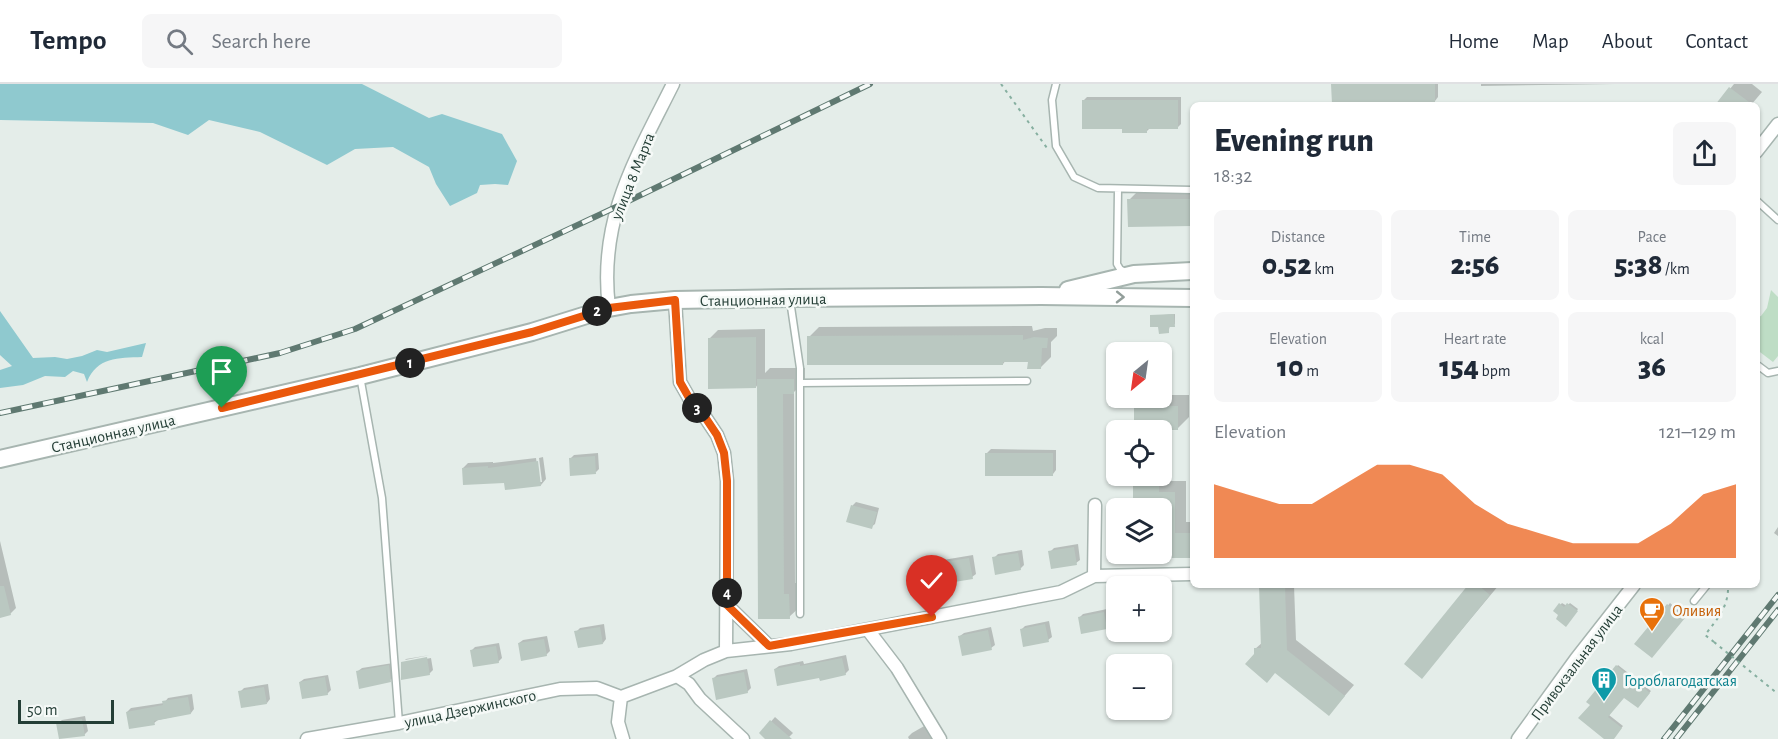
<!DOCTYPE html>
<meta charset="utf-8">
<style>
body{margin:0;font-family:"Alegreya Sans",sans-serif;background:#f6f6f7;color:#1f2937;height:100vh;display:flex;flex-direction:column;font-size:22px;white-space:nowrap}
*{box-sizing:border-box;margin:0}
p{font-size:20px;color:#747a83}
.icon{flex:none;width:33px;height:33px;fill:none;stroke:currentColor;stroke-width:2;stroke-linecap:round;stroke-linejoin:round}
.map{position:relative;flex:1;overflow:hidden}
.side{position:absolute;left:1190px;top:18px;width:570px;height:486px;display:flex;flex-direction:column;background:#fff;border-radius:9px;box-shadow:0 2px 4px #0004}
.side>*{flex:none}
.needle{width:39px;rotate:209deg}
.buttons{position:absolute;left:1106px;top:258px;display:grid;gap:12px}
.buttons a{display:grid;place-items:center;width:66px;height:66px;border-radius:9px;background:#fff;box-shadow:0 2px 4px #0004;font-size:30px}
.scale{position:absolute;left:18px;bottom:15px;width:96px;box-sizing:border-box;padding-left:6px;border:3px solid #243e36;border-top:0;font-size:16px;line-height:21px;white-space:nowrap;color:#243e36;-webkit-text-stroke:4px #f5f9f7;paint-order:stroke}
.pin{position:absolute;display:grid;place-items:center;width:51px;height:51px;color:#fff;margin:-62px -26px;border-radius:50% 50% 50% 0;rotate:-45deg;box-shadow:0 0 6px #0007}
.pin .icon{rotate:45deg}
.km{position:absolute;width:30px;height:30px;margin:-15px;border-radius:50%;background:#222;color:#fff;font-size:16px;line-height:30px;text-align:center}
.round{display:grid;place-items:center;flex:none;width:63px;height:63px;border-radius:9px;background:#f6f6f7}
.head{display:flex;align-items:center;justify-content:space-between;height:102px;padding:0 24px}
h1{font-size:33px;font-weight:800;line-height:45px}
.figures{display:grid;grid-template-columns:repeat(3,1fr);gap:9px;height:102px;padding:6px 24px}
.figures div{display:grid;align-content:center;border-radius:9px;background:#f6f6f7;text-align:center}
.figures b{font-size:30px;font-weight:800}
.figures small{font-size:16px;font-weight:400}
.figures p{font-size:16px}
.chart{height:168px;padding:12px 24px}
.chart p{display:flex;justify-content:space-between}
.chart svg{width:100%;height:108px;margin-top:6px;fill:#ea580c;opacity:.7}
header{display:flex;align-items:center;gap:36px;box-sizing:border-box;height:84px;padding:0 30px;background:#fff;border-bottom:2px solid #e0e1e3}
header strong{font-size:28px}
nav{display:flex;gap:33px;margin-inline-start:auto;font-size:21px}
.search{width:420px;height:54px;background:#f6f6f7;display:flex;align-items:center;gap:15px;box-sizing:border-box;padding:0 21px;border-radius:9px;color:#747a83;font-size:22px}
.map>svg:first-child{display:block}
</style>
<header>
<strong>Tempo</strong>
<div class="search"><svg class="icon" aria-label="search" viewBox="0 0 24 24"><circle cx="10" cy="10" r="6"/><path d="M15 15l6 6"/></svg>Search here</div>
<nav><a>Home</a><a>Map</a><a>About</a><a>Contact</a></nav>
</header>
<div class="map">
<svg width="1778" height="655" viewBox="0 0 1778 655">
<rect width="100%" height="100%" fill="#e4ede9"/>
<path fill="#beddc5" d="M1771,206L1778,213V272L1773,278L1756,265L1757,233L1761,232L1767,224Z"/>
<path fill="#8fc9cf" d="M0,0H362L429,34L442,30L502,50L517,77L508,101L495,100L480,101L477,109L450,122L436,100L429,83L393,63L355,65L327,81L260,48L209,36L188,51L153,39L0,36Z
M0,227L33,274L55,273L67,275L82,272L97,266L107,268L146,259L142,273C118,274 97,273 87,298L84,290L73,287L65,293L45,292L23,301L0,304V286L12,282L0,271Z"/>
<path fill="#0003" d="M1333,0H1438V13L1435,17Z
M1481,0H1615L1481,2Z
M1734,0H1752L1762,8L1751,21H1717Z
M1087,13H1181V40L1178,43L1150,44L1147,47L1124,43L1083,17Z
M1141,104H1192V141L1129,142V116Z
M1175,230V240L1170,242L1168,248L1152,232Z
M1032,242L1033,247L1045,244H1057V252L1051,258V273L1041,283L1029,276H1006L1003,280L809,253L819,243Z
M765,245V289L770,284H805V297L794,308L795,499H800L801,522L789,533L760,534L758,300L756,303L709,255L718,246Z
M1161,311H1189V333L1177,345H1170V397H1186V438H1192V472H1146V470H1161V424H1135V392H1161V346H1136V322L1145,314H1161Z
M991,365L1056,366V386L1053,390L987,369Z
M598,369L599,385L596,388L570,375L574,371Z
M543,373L546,395L541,401L505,397L463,384L468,379L493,378V379L536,374L539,398H542L539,374Z
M856,418L879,424L875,440L871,443L848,436L853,421Z
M1778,443V452L1774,449Z
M0,457L16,524L10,530L0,532Z
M1078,460L1080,476L1076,479L1050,468L1054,464Z
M1022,466L1024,481L1020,485L994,474L998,470Z
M973,471L976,490L972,493L940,479L943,476Z
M1261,501H1294L1296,556L1354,601L1329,630L1255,571V565L1263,558Z
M1470,501H1499L1422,593Z
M1562,519L1567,522L1570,519L1578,525L1566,541L1560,531L1555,527Z
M1670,519L1685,532L1651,572L1636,560Z
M1107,525L1110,540L1106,544L1079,534L1083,530Z
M1049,537L1052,553L1048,556L1021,546L1025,542Z
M604,540L606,555L603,559L576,548L580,544Z
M991,543L995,561L991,564L960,552L964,549Z
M547,552L550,567L546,571L519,559L523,556Z
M499,559L502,574L498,578L472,566L475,563Z
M430,571L405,576L406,575Z
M846,571L849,586L845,590L820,592L775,585L779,582L803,577L804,580Z
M431,574L433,586L429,590L403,579Z
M393,579L394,593L390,596L358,587L362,584Z
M1618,581L1651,607L1638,622L1624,612L1609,631L1623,642L1612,655H1606L1592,620L1588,618Z
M747,585L751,604L747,608L713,595L717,591Z
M328,591L331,606L327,610L300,598L304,595Z
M268,600L270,615L267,619L240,608L244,604Z
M192,610L194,625L191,629L158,636L154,639L127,628L131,624L164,619L168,614Z
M85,632L88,647L84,651L58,639L62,636Z
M775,633L793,649L787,655H768L761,649Z
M926,641L934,655H909L908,653L912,649Z"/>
<path fill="#bac8c1" d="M1331,0H1435V19L1332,20Z
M1729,3L1753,21H1715Z
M1082,16H1178V45H1147V49H1122V45H1082Z
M1127,115H1192V142L1128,143Z
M1174,230L1175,243H1169V249L1159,250L1158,243H1150V231Z
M1023,251V256L1034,253L1048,254L1047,264H1042L1041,285H1027L1028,278H1003V281H807V252Z
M756,253V304L708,305V254Z
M757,295H794V310H783L784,510H789L790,535H758Z
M1134,322H1178V346H1134Z
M985,369H1053V392H985Z
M595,372L596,390L570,392L569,374Z
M538,377L541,402L505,406L504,399L463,401L462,384L488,382V384Z
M1133,392H1159V408H1175V449H1192V474H1161V424H1133Z
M851,421L877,428L872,445L846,438Z
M1074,463L1077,481L1051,485L1048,467Z
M1018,469L1021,486L995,491L992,473Z
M969,474L973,495L942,500L938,479Z
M1259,501H1285L1287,566L1345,612L1329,632L1275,589L1267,599L1245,580L1254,570V564H1261Z
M1468,501H1478L1490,511L1422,595L1404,580Z
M0,502H4L11,531L0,534Z
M1559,519L1564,523L1567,519L1578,527L1566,543L1556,535L1558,531L1553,527Z
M1667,520L1685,534L1652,574L1634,560Z
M1104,528L1107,545L1081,550L1078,533Z
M1045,540L1049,558L1023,563L1020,545Z
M600,543L603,560L578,564L574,547Z
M988,546L992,566L962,572L958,552Z
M544,555L547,572L521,577L518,559Z
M496,562L499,579L473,583L470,566Z
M427,573L430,591L401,596V578Z
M842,574L846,591L820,597L819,594L777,602L774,585L800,580V582Z
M389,581L391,598L359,605L356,587Z
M1616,581L1650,609L1638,624L1624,614L1608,633L1622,644L1614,655H1604L1578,634L1590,621L1586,618Z
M744,588L748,609L716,616L712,594Z
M325,593L328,611L302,615L299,598Z
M264,603L267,620L241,624L238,607Z
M188,613L191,630L154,637L155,641L129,645L126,628L163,621L162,617Z
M82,635L85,652L59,655L56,639Z
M770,636L792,655H765L759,649Z"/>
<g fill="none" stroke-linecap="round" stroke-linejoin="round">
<defs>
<path id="service" d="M1056,0L1052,16L1056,62L1074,93L1098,104L1192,106
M1118,106L1117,180L1120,185L1125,188
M1756,116L1778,136
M790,216L800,284V530
M1756,280L1768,289L1778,287
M360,292L382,414L399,639
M800,299L1027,297
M1694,517L1707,501"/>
<path id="minor" d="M1756,68L1778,40
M675,216L680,298L692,319L705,333L717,351L724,369L727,397L726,567
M609,224C598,136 635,76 673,0
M1094,492L1095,421
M727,521L769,562
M868,546L897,584L940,655
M677,592L704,576L726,567L791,560L1061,508L1094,492L1192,490
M621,613L677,592L689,600L700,615L743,655
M307,655L399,639L560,605L597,604L621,613L618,638L623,655
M1518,655L1576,575L1634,501"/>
<path id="tertiary" d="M1068,206L1134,190L1192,187
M0,375L360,292L532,248L609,224L631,220L675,216L790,214L1041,212L1192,214"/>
</defs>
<use href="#service" stroke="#a7b5b0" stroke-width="9"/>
<use href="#minor" stroke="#a7b5b0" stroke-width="15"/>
<use href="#tertiary" stroke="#a7b5b0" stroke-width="20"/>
<path stroke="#86afa0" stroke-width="2" stroke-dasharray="3 4.5" stroke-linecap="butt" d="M1001,0L1047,64
M1714,558L1705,551C1717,535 1729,523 1728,501"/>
<use href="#service" stroke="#fff" stroke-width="6"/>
<use href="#minor" stroke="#fff" stroke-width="12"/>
<use href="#tertiary" stroke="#fff" stroke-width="16"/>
<defs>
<path id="rail" d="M0,329L280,269L355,245L616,123L870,0
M1664,655L1778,511
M1676,655L1778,526"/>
</defs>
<use href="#rail" stroke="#5f7971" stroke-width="6"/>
<use href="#rail" stroke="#f5f9f7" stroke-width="4" stroke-dasharray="11" stroke-linecap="butt"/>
<path stroke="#86afa0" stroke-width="2" stroke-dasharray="3 4.5" stroke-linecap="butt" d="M1714,558L1778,610"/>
</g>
<defs><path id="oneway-chevron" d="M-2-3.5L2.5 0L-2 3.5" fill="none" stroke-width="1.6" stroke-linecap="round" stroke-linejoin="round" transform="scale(1.5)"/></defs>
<use stroke="#929e9a" href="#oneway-chevron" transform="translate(1120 213) rotate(1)"/>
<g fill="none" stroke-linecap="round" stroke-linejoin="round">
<defs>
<path id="route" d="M222,324L532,248L609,224L675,216L680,298L692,319L705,333L717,351L724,369L727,397V521L769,562L932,533"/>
</defs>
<use href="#route" stroke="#fff" stroke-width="12"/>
<use href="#route" stroke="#ea580c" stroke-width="8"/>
</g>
<defs>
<symbol id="cafe-pin" viewBox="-11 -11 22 30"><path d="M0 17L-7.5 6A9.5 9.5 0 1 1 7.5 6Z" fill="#e8710a" stroke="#f5f9f7"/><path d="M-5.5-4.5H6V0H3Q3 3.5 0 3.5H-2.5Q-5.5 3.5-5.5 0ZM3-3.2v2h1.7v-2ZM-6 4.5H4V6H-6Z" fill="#fff"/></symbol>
<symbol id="building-pin" viewBox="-11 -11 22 30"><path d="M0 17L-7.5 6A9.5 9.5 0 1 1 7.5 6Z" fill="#0f9aa8" stroke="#f5f9f7"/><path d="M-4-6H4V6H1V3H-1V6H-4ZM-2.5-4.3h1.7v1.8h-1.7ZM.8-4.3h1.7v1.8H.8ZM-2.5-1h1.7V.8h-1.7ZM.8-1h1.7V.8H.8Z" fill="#fff"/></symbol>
</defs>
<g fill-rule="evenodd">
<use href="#cafe-pin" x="1637" y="511" width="30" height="40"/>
<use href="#building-pin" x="1589" y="581" width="30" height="40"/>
</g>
<g text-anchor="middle" stroke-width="5" stroke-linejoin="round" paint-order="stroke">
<g font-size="16" fill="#243e36" stroke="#f5f9f7">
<text transform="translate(632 92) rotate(-68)" y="6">улица 8 Марта</text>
<text transform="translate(763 215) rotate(-1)" y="6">Станционная улица</text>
<text transform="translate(113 349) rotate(-13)" y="6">Станционная улица</text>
<text transform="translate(1576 578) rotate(-53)" y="6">Привокзальная улица</text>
<text transform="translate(470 624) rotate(-12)" y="6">улица Дзержинского</text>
</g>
<g font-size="16" fill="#c56008" stroke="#f5f9f7" text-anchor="start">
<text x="1672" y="532">Оливия</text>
</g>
<g font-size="16" fill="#0d838f" stroke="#f5f9f7" text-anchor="start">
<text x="1624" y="602">Гороблагодатская</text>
</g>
</g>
</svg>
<div class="buttons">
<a><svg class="needle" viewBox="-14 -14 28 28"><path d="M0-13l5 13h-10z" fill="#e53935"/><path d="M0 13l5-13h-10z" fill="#747a83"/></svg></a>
<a><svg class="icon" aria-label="locate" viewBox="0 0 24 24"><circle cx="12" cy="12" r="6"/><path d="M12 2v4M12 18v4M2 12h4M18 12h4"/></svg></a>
<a><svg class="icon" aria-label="layers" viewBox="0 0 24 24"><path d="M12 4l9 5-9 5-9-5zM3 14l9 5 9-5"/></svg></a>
<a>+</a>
<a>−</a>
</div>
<div class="scale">50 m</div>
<div class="pin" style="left:222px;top:324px;background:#1e9e55"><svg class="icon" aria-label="arrive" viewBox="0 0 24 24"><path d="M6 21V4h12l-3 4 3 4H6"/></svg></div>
<div class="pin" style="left:932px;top:533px;background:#d93025"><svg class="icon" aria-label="check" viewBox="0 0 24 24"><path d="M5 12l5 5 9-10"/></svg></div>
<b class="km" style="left:410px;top:279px">1</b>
<b class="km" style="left:597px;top:227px">2</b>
<b class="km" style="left:697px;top:324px">3</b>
<b class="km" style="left:727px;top:509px">4</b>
<section class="side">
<div class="head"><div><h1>Evening run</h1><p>18:32</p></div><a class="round"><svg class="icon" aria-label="share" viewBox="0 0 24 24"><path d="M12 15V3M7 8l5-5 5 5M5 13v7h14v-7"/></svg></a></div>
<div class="figures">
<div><p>Distance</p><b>0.52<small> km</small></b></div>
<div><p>Time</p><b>2:56</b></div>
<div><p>Pace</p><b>5:38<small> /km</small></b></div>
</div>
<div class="figures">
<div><p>Elevation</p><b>10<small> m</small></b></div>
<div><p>Heart rate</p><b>154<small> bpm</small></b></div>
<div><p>kcal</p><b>36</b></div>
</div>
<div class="chart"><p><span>Elevation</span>121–129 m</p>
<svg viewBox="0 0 160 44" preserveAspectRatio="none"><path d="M0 44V14L10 18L20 22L30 22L40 14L50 6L60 6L70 10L80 22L90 30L100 34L110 38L120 38L130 38L140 30L150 18L160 14V44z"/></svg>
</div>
</section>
</div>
